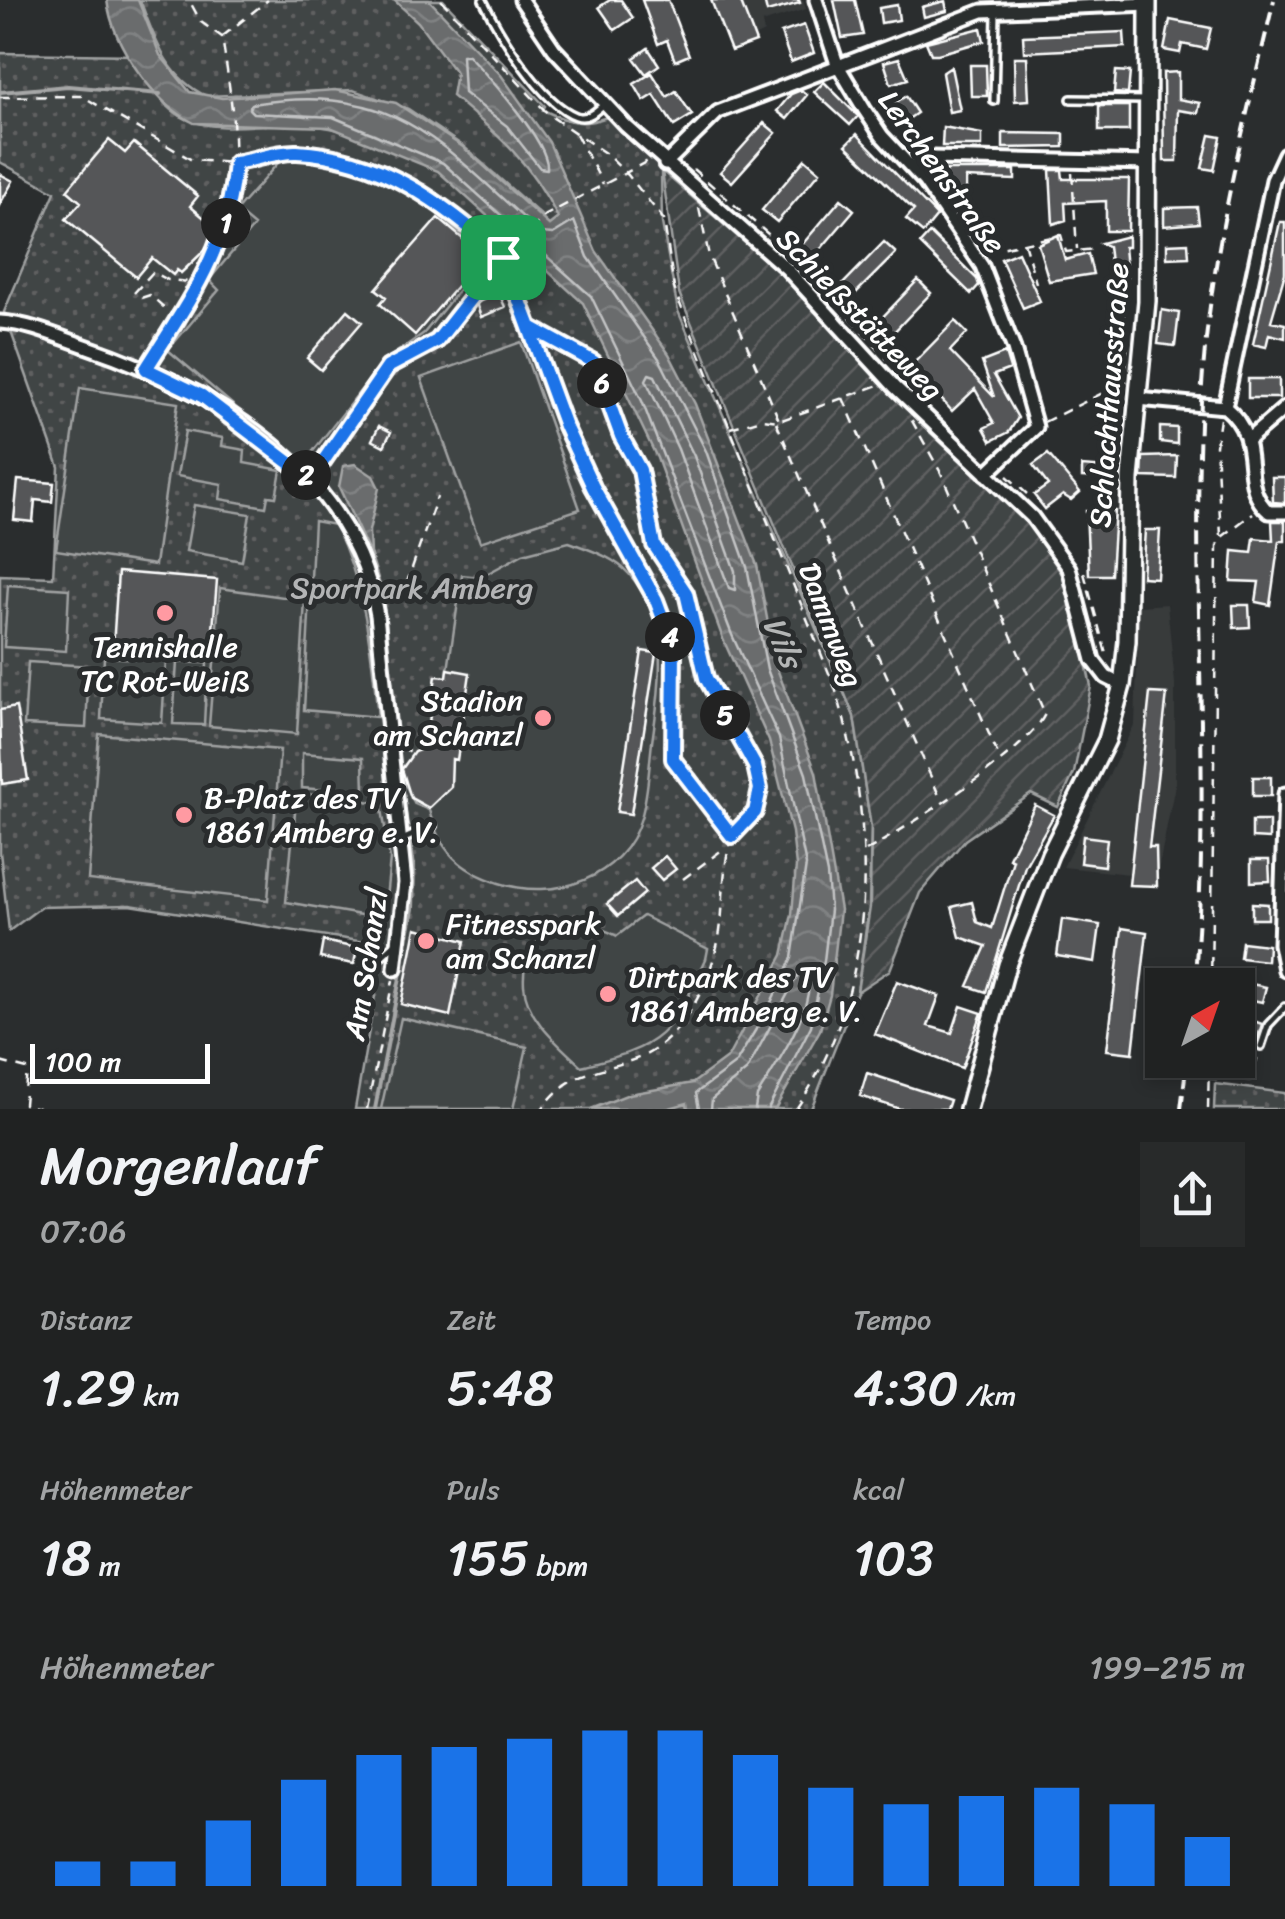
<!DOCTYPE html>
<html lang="de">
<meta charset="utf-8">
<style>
body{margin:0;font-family:Sriracha,sans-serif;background:#282a2a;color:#f1f3f6;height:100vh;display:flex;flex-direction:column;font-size:38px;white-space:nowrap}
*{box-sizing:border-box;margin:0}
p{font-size:32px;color:#a2a4a5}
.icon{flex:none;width:55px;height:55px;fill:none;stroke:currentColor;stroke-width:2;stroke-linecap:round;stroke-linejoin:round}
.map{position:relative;height:1109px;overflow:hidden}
.panel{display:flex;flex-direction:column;background:#202222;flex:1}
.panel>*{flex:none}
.needle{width:65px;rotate:40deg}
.fabs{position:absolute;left:1145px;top:968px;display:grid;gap:20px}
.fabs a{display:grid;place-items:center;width:110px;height:110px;border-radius:0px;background:#202222;box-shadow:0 5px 15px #0003,0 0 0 2px #3d3f40;font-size:50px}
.scale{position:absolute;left:30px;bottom:25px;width:180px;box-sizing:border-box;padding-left:10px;border:5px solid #fff;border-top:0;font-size:28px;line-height:35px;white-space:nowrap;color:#fff;-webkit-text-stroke:8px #2a2d2e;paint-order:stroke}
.pin{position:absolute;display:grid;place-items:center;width:85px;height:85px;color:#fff;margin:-42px;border-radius:20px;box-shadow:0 5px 15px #0006}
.km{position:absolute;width:50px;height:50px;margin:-25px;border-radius:50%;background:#222;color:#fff;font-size:28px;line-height:50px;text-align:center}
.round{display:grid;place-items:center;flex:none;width:105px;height:105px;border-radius:0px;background:#282a2a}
.head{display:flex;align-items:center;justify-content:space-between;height:170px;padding:0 40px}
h1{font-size:55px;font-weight:600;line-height:75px}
.stats{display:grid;grid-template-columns:repeat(3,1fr);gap:15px;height:170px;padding:10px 40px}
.stats div{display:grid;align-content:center}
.stats b{font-size:50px;font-weight:600}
.stats small{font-size:28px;font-weight:400}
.stats p{font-size:28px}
.chart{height:280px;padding:20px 40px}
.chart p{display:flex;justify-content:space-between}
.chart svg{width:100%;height:180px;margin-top:10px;stroke:#1a73e8;stroke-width:6}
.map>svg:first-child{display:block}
</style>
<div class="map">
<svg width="1285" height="1109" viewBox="0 0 1285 1109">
<defs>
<pattern id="park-dots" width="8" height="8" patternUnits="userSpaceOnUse" patternTransform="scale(2.5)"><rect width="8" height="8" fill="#414445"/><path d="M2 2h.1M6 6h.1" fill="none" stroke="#5e6061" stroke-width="1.8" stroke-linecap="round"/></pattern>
<pattern id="garden-furrows" width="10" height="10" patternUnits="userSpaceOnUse" patternTransform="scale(2.5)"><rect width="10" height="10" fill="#414445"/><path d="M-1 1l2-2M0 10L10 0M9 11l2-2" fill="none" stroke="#5e6061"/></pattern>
<pattern id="water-waves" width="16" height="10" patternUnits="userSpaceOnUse" patternTransform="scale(2.5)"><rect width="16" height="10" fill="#6a6c6d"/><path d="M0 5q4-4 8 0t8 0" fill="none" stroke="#808283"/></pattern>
</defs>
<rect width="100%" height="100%" fill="#2a2d2e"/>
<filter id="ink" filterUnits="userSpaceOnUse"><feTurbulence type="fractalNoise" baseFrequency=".01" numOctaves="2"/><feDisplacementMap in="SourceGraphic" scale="20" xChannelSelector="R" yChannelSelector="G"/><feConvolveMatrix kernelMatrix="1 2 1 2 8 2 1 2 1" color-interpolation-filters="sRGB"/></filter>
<g filter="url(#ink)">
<path fill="#373a3b" d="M740,0H803L806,9L762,23L764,32L754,37Z
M1167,604L1175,683V785L1157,877L1063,867L1135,723L1139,606Z"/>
<path fill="url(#park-dots)" stroke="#a0a2a2" stroke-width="2.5" d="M140,0H443L545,106L543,110C570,123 584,127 612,115L661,169L662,223L678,311L854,716L871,827L869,907L857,992L811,1109H355L384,945L130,905L41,907L9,931L0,852V575L53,577L59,467L4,312L55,192L0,162V53L137,55C176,163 243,112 330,128C355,132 417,156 438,170C466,189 492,219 518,242L543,217L463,146L408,109L353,90L206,96C166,77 155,39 140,0Z
M1215,1084L1285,1093V1109H1214Z"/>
<path fill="url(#garden-furrows)" stroke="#a0a2a2" stroke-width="2.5" d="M662,171L796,287L921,424L1027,521L1068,583L1091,686L1074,773L1058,807L1031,794L965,840L920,893L890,970L857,992L870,907L871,827L854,716L679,293Z"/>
<path fill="#414445" stroke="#a0a2a2" stroke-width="2.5" d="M284,156L381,176L414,193L486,256L424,333L383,362L303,464L168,350L219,290L209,280L254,226L236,211Z
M521,342L580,509L480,542L421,378Z
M80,388L178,403L155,565L56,550Z
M185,431L223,438L222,446L245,450L244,463L281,470L276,497L268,496L266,507L220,499L222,484L177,476Z
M194,505L250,514L242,561L186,551Z
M314,521L335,525C366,588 371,649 378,717L304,710Z
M569,542C590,550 614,557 629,574C670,619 661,680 653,735C649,761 649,792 641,818C623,879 554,901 499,883C459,870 439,850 429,810L415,804L401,776L414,752L426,748L436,676L447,677L462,575L481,577L523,554Z
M8,585L69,589L66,651L4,647Z
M220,588L305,600L297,734L209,726Z
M104,657L166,660L162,723L101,719Z
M28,662L89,666L86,728L24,725Z
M177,662L207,663L204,725L173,724Z
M99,734L280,750L268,900L88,880Z
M302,753L363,758L364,793L302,788Z
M297,793L381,803L390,859L384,919L286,902Z
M643,916L708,949L706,959C671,1035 663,1047 581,1066C559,1045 526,1019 524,985C520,929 576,913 617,936Z
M401,1018L527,1047L513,1109H381Z"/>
<path fill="url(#water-waves)" stroke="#a6a7a7" stroke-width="2.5" d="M107,0H138L160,55L190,92L222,98L335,90L396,103L463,147L549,225L558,218C531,162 499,135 452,96L456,73L418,22L394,0H429L501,75L549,142L596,251L669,354L695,404L757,565L776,666L816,772L840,910L830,995L820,1030L775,1109H688L687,1103L666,1109H591L629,1094L693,1083L728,1057L783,955L792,914L796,866L792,832L769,741L723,639L657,458L583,303L438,171L330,127L194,123C154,103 113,46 107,0Z
M355,464L373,476L379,488L369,531L370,555L339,487L343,466Z"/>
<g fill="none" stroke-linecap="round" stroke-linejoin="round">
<path stroke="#c3c4c5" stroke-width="2.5" d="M462,55H468C488,76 550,143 547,169L540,168L507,126L464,93Z
M649,374L655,376L694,456L735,571V590L729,588L678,449L646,380Z
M699,1109L696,1093L735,1064L767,1011L792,958L806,865L779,738L732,635L642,401L591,296L443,163L333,117L253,113L249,109L251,104C402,81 439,145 541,233L553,234L574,221L588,257L660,360L706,451L747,567L767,669L806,774L827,874L830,910L824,961L811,1026L768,1109
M711,1109L712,1099L747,1070L800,971L806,968C821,1001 774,1068 757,1096L755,1109"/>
<path stroke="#a6a7a7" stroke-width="4" d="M0,92L68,86L160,94
M370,555L382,594L387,653
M375,1109L413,909L414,866L400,782"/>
</g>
<path fill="#555758" stroke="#fff" stroke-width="2.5" d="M610,0H621L633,18L615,30L599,7Z
M642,0H668L689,55L675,61L667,40L658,44Z
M711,0H740L756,42L731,51Z
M764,0H799L800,3L767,12Z
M834,0H855L863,35L842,38Z
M945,1L947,11L924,17L922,7Z
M897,5L899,20L881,23L879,8Z
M1170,20L1211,28L1206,49L1182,44L1180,53L1164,50Z
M804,25L814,53L791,62L781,33Z
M981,28L984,41L938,54H931L926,42Z
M1124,32L1125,47L1024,52L1023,36Z
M648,48L659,65L646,74L634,58Z
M1014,57H1027L1029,100L1015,101Z
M899,58L908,79L891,84L884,62Z
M970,65H986L987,96H971Z
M951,67L960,110L949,112L942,73Z
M1116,71L1130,72L1128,94L1114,93Z
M1178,72V99L1200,103L1198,113L1178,110L1177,161H1164L1163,73Z
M652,73L667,97L676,91L692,115L674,126L654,95L644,101L634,84Z
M824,82L858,116L850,125L814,92Z
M801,90L807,95L787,119L777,111L791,94Z
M906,96L917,113L904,122L893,104Z
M1099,106H1129V131H1099Z
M764,123L776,133L732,182L720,172Z
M943,127L982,134V146H942Z
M1003,133L1064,134V147L1003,148Z
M857,134L937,216L923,233L906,219L914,210L846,145Z
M1210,135L1221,137L1214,170L1202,168Z
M109,140L125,153L134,143L198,196L190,206L215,227L208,247L181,273L177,270L173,275L152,258L136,277L66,219L81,202L67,190Z
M805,159L820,172L777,222L762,210Z
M946,170H1015V180L966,178V199H949Z
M1050,170H1062L1063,179H1129L1128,231H1106V201L1065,203L1066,220L1053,224Z
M0,174L13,181L0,204Z
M841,199L854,210L813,258L800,247Z
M1197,207L1199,223L1164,226V208Z
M438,218L483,256L415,335L380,304L386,297L376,289Z
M1280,222H1285V273L1271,321L1285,324V338L1269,334L1266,347L1253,344Z
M930,233L977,279L979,285L971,294L920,244Z
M1058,235L1065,260L1088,254L1093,274L1049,281L1038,244Z
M1128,236V247H1124L1127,278L1123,322H1117L1108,246L1101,243Z
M884,242L896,253L852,297L841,286Z
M1188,243L1189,257L1167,258V244Z
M1018,252L1040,301L1023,308L1001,259Z
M918,280L931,293L889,337L875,325Z
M499,293L505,307L481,317L476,303Z
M348,310L362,322L321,370L307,358Z
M1162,310L1179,313L1175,346L1158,344Z
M955,321L967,333L950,351L994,397L982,362L1005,353L1010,369L994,375L1018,418L1009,432L991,441L984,428L994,423L975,389L952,411L911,366Z
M1110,347L1127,348L1126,367L1108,366Z
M1248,379H1279V398H1248Z
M1107,419L1121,420L1119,439L1106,437Z
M379,426L391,432L384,446L372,440Z
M1160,427L1177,428V444L1160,442Z
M1048,454L1080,492L1071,500L1063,495L1045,509L1034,495L1048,485L1033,465Z
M1177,456L1176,478L1142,477L1143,457Z
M1107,457H1120L1118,491L1107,490V478L1082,477V466L1107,468Z
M1272,477H1285V503L1273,502Z
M18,480L54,483L52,502L35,500L33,522L14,520Z
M1086,511H1115L1111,575H1089Z
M1272,521H1285V541H1279L1270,605L1256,602L1259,582L1231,581L1233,551L1252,553L1254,538L1273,540Z
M1145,530H1160L1157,578L1142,577Z
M118,572L217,580L211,654L113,647Z
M1233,605H1249L1250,627L1234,628Z
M642,651L656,653L631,814L617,812Z
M448,669L470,673L457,760L452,759L451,787L429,808L411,798L402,769L414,752L425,748L436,676L447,677Z
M1150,693L1167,694L1149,847H1156L1157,886L1129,885Z
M16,707L28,780L2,784L0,710Z
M1253,777H1271V796H1253Z
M1035,805L1054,815L1025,866L986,992L968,986L986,946L960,937L952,907L972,902L977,922L992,928L1013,860L1009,858Z
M1252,821H1269V839L1252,838Z
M1083,836L1107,839L1104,866L1080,863Z
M665,856L676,869L662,880L651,868Z
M1251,860H1269L1270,881L1251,882Z
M635,881L645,893L618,916L607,904Z
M1252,903L1268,904V919H1252Z
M1062,919L1100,925L1095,962L1057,956Z
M416,928L465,941L450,1016L401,1004Z
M1122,928L1147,932L1133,1053L1107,1050Z
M323,941L357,948L354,964L320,958Z
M1242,942L1268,945L1267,961L1240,958Z
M897,981L939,996L928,1026L952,1033L961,1006L982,1013L962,1068L875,1034Z
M1251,984L1266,987L1262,1002L1248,999Z
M1243,1017L1262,1024L1257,1040L1238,1033Z
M867,1073L950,1100L947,1109H900L860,1096Z"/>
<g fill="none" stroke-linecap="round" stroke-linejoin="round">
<defs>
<path id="service" d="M483,0C499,33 541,103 576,116C587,120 595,112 603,105
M1071,99L1146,100
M994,101L996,13
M402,840L433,826
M360,976L395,944
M1261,1046L1268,1025L1285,1007"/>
<path id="minor" d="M521,0L554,49L626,126L787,269L895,387L1032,517L1069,568L1093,660L1106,677L1122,685
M816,0L837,64L864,109L882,136L924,181L982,266L1014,349L1036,427L986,474
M665,164L718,112L982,11L1149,4
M912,167L931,158L1149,163
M0,322C31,324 59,337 88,347C216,391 353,472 377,615L405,883L395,969
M1138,399L1225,407C1267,442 1236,484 1269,512H1285
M1225,407L1273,180L1285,154
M1250,438L1285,408
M1285,794L1280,944L1285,970"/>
<path id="secondary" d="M968,1109L1007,965L1050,854L1107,740L1122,685L1127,641L1130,478L1147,301L1148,0"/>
</defs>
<use href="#service" stroke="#fff" stroke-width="12"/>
<use href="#minor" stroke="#fff" stroke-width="19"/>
<use href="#secondary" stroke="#fff" stroke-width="22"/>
<path stroke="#fff" stroke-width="2.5" stroke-dasharray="10 8" stroke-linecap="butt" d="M441,0L549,115L605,153L628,175L664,220L674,288L685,317L835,688C877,821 880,989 796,1109
M223,36L268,0
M0,97L82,96L192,160L235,163L295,152L356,163L412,185L466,222L503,257L565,426L593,487L627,541L674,649L673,759L732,837C721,868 725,904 719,937C711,979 684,1039 641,1057C598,1074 573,1067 542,1109
M576,134L603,184
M693,169L806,267L887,359
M1072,173L1077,249
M699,208L709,256L779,420
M1024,242L1036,283
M987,251L1061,235L1066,252L1094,249
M134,293L153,272L168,280L199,283
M141,298L150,295L176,318
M532,328L594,363L621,436L640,470L653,545L686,593L706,678L755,767L760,789L755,812L733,836
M152,359C176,320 208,281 222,237C244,172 232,103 222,37L201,22L189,0
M843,398L999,757
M1220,419L1216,445L1221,536
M776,422L941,800
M1044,422L1127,381
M730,428L762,419L779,421L879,385
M318,469L388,367L437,341L503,257L546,215L648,161
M1007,476L1027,494
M1084,573L1107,657
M400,602L437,497
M402,746L412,755
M866,851C908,826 1026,754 1045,714L941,473L911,419
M683,879L726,847
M1211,985L1217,546L1222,537L1253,513
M0,1062L27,1069L24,1104L42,1109
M1209,1078L1250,1080L1259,1053
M367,1109L393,980
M1208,1109L1209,1060"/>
<use href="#service" stroke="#2a2d2e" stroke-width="5"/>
<use href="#minor" stroke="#2a2d2e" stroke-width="11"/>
<use href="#secondary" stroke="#2a2d2e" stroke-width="15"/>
<path stroke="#fff" stroke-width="4" stroke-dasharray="15 8" stroke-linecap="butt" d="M1194,985C1212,791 1191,596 1201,402C1208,264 1242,133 1274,0
M1181,1109L1187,1060"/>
</g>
</g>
<g fill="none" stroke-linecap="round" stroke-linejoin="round" filter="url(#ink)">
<defs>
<path id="route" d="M503,257C445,203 379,156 297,152C278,151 255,160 235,163C227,251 191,297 146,369L202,396L311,479L388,367L437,341L503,257L565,426L593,487L656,600L674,648L673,759L732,836L755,812L760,789L755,766L706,678L686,593L654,545L640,470L621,436L594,362L530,327L503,257"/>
</defs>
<use href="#route" stroke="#fff" stroke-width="20"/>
<use href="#route" stroke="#1a73e8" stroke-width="12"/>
</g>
<g fill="#ff9aa2" stroke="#2a2d2e" stroke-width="4">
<circle cx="165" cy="613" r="10"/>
<circle cx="543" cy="718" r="10"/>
<circle cx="184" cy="815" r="10"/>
<circle cx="426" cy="941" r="10"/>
<circle cx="608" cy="994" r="10"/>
</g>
<g text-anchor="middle" stroke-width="10" stroke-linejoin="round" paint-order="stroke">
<g font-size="30" fill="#fff" stroke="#2a2d2e">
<text transform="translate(942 172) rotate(54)" y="10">Lerchenstraße</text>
<text transform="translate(860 314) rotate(46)" y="10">Schießstätteweg</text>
<text transform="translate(1109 395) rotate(-86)" y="10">Schlachthausstraße</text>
<text transform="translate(831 625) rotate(69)" y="10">Dammweg</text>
<text transform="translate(366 964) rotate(-81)" y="10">Am Schanzl</text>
</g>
<g font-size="30" fill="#b3b4b5" stroke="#2a2d2e">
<text x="412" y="598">Sportpark Amberg</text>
</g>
<g font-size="30" fill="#fff" stroke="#2a2d2e" text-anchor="start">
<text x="165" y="657" text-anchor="middle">Tennishalle<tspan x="165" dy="34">TC Rot-Weiß</tspan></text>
<text x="523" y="711" text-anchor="end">Stadion<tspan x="523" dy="34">am Schanzl</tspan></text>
<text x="204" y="808">B-Platz des TV<tspan x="204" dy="34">1861 Amberg e. V.</tspan></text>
<text x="446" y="934">Fitnesspark<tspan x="446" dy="34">am Schanzl</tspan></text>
<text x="628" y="987">Dirtpark des TV<tspan x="628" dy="34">1861 Amberg e. V.</tspan></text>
</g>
<g font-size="32" font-style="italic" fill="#b4b6b6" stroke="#2a2d2e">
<text transform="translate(783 642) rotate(66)" y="11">Vils</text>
</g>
</g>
</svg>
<div class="fabs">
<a><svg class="needle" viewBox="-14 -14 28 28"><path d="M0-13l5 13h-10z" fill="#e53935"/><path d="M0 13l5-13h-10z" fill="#a2a4a5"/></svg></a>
</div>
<div class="scale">100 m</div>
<div class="pin" style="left:503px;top:257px;background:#1e9e55"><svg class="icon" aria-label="arrive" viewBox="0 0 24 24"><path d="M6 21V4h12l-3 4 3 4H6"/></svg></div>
<b class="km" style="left:226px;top:223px">1</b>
<b class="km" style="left:306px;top:475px">2</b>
<b class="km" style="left:670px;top:637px">4</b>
<b class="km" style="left:725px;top:715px">5</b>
<b class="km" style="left:602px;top:383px">6</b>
</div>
<section class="panel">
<div class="head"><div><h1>Morgenlauf</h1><p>07:06</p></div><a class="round"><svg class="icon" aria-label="share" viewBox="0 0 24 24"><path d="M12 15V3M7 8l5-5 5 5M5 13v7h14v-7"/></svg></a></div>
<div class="stats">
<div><p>Distanz</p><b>1.29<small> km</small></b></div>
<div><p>Zeit</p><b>5:48</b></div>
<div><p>Tempo</p><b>4:30<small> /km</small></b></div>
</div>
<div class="stats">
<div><p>Höhenmeter</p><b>18<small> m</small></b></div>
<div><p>Puls</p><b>155<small> bpm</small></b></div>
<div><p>kcal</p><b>103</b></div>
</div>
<div class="chart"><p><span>Höhenmeter</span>199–215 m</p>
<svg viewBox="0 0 160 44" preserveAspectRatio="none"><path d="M5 44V38M15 44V38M25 44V28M35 44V18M45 44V12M55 44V10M65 44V8M75 44V6M85 44V6M95 44V12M105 44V20M115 44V24M125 44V22M135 44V20M145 44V24M155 44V32"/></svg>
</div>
</section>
